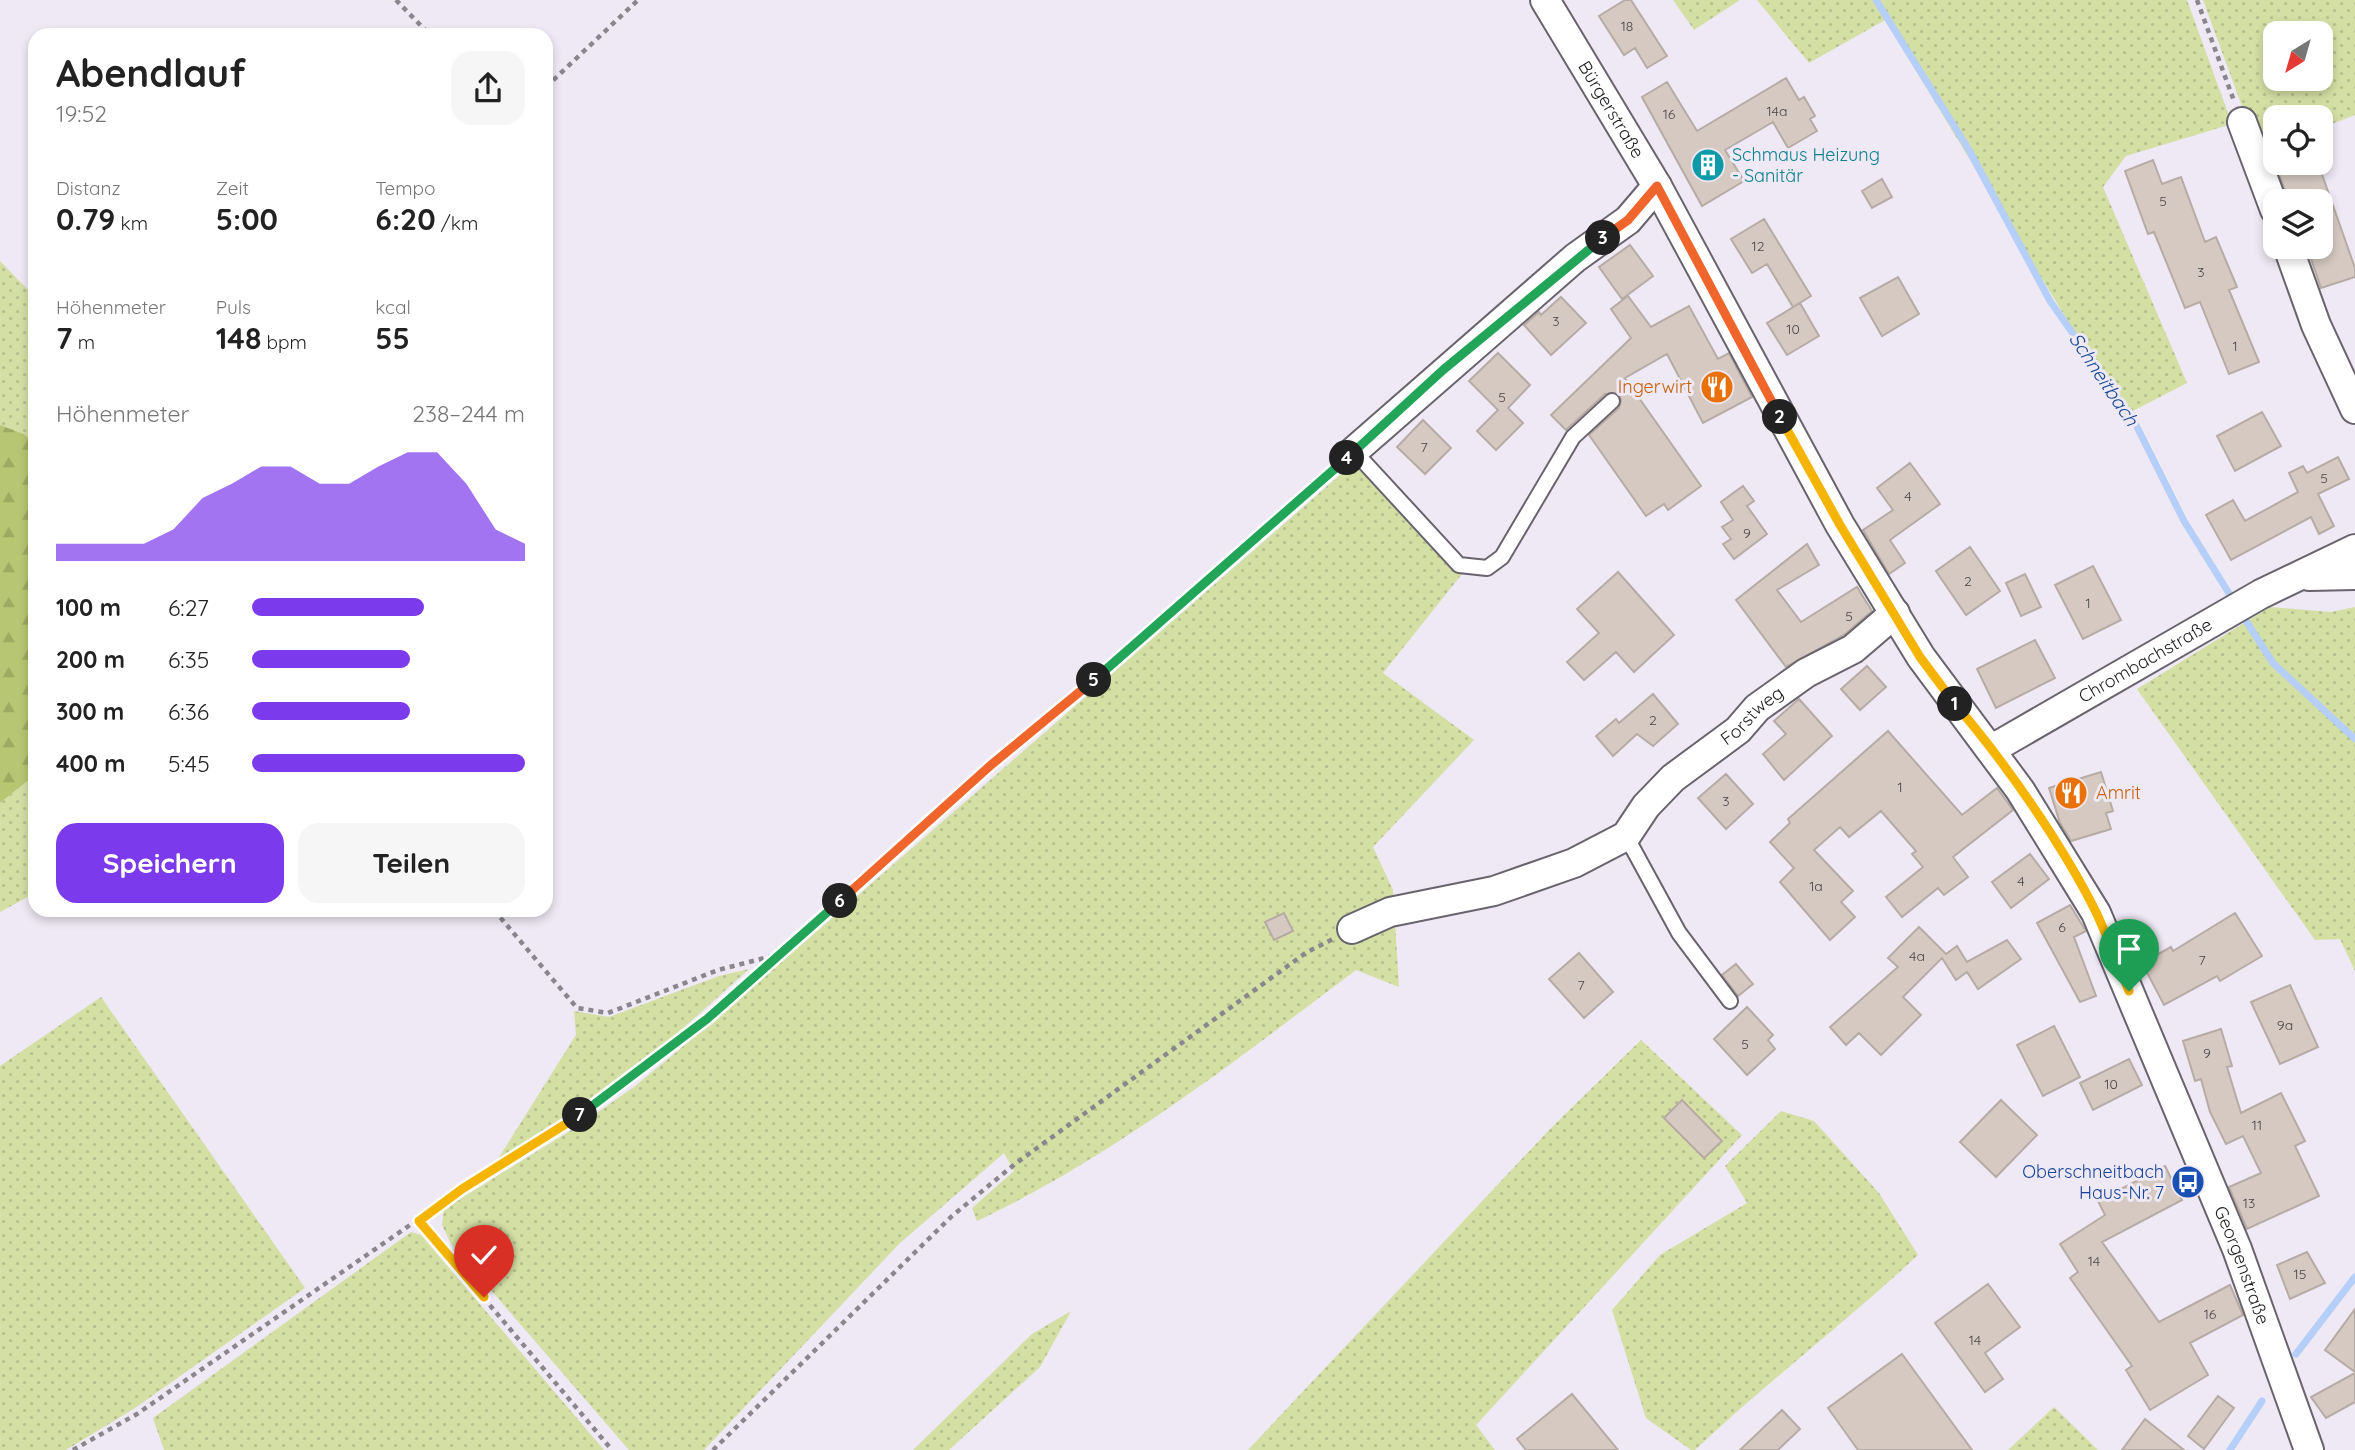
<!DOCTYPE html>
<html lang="de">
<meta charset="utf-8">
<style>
body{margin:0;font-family:Quicksand,sans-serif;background:#f6f6f6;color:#222;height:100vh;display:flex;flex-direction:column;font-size:26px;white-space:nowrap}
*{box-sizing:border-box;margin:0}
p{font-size:23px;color:#767676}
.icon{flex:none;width:38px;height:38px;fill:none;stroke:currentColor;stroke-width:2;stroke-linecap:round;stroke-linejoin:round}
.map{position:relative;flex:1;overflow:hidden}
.side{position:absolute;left:28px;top:28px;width:525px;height:889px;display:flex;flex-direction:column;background:#fff;border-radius:21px;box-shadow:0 4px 10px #0003}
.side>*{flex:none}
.needle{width:46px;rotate:217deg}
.fabs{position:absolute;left:2263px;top:21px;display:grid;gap:14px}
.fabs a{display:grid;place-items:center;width:70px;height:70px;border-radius:14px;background:#fff;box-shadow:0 4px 10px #0003;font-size:35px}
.pin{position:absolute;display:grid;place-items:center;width:60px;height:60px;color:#fff;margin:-72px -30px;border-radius:50% 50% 50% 0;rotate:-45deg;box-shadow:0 0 7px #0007}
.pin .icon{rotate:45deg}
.km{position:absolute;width:35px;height:35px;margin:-18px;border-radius:50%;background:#222;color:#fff;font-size:19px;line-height:35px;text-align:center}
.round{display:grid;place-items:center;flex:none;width:74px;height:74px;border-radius:21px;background:#f6f6f6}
.summary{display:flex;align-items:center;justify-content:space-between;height:119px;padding:0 28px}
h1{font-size:38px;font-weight:700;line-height:52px}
.figures{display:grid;grid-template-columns:repeat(3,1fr);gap:10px;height:119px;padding:7px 28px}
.figures div{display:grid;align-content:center}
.figures b{font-size:30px;font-weight:700}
.figures small{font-size:19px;font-weight:400}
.figures p{font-size:19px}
.chart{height:196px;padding:14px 28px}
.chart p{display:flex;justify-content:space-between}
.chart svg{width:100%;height:126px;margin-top:7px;fill:#7c3aed;opacity:.7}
.primary-button{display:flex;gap:14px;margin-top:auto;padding:14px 28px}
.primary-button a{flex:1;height:80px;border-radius:21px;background:#7c3aed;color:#fff;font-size:28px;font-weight:700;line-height:80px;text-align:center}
.primary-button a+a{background:#f6f6f6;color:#222}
ul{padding:0 28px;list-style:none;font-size:23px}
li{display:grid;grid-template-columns:112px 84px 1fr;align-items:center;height:52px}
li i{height:18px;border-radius:9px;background:#7c3aed}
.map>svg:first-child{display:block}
</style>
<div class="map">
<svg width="2355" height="1450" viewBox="0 0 2355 1450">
<defs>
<pattern id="grass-dots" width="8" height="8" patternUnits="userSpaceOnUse" patternTransform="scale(1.75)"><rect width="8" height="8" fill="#d4dfa4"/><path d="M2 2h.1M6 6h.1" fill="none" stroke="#b6bf8d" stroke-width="1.8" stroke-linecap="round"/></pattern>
<pattern id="forest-firs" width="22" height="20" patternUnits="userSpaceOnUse" patternTransform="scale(1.75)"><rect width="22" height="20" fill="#b7c672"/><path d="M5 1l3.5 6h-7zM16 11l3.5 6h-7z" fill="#9daa62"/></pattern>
</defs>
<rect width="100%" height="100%" fill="#eee9f4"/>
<path fill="url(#grass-dots)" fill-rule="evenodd" d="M1673,0H1740L1694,30Z
M1757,0H2187L2232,124L2126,156L2103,187L2187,383L2125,415L1885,20L1809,63Z
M2203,0H2355V115L2321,128L2320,117H2275V144L2258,150ZM2275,33H2320V79H2275Z
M0,261L35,297V444L24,434L0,425Z
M1356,461L1462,574L1383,673L1474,740L1373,847L1393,890L1399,987L1356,970C1236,1060 1114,1156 977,1221L972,1208L1014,1171L1004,1153L899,1244L704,1450H629L451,1244L442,1225L444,1209L578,1126L634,1087L715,1020Z
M2270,607L2331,612L2355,607V971L2340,939L2315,940L2137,689Z
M35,775V893L0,912V803Z
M749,969L660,1049L547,1130L496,1162L576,1035L574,1011L609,1017L719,976Z
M101,997L305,1288L135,1408L66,1450H0V1066Z
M1641,1040L1742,1135L1476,1425L1495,1450H1248L1551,1128Z
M1781,1111L1814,1121L1879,1193L1918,1255C1845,1323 1767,1382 1695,1450H1691L1646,1418L1612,1310L1660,1255L1747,1203L1725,1166Z
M411,1232L421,1235L604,1450H164L153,1418Z
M1071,1311L1040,1367L949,1450H913L1032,1334Z
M2054,1407L2098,1450H2008Z"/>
<path fill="url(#forest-firs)" d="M0,425L24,434L35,444V775L0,803Z"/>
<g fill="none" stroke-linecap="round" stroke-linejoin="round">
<path stroke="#b5cff9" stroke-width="7" d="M1876,0L1969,150L2050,301L2133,419L2184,521L2235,603
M2241,613L2273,663L2355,739
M2296,1354L2355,1277
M2230,1450L2262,1401"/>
</g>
<path fill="#d6c9c2" stroke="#b7aba5" stroke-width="2" d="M1625,0H1631L1667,56L1647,68L1635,48L1624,55L1599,16Z
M1786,78L1799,100L1804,97L1815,116L1810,119L1817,131L1788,148L1773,122L1725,150L1744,181L1702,206L1642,97L1667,82L1697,131Z
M2153,160L2162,184L2181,177L2205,242L2216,237L2237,287L2229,290L2259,362L2229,374L2200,302L2185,308L2154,232L2148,234L2125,171Z
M2318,163L2355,268V277L2321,288L2308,250L2320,247V201H2289L2279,174Z
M1882,179L1892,197L1872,208L1862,191Z
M1764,219L1811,296L1793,307L1767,264L1752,273L1731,239Z
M1630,245L1653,276L1622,299L1599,267Z
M1898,277L1919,314L1882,336L1860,298Z
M1628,296L1651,327L1689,306L1718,359L1729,353L1752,397L1703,423L1667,354L1625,378L1701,486L1668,510L1664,504L1646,516L1589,435L1619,408L1621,400L1619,394H1605L1566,430L1551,415L1631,338L1611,309Z
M1561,297L1586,323L1551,355L1524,325L1539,312L1541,315Z
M1800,303L1819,336L1787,355L1767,323Z
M1498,353L1530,385L1508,408L1523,423L1496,450L1477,431L1498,410L1469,381Z
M2262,412L2281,446L2235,471L2217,436Z
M1423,420L1451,448L1425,474L1397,447Z
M2338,457L2349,479L2318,494L2334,526L2319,534L2311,517L2231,560L2206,515L2233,500L2245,521L2298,492L2289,473L2303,466L2307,473Z
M1910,463L1940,504L1890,540L1905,563L1889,574L1863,530L1893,510L1877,488Z
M1743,486L1754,501L1747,506L1767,534L1734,559L1723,544L1731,539L1722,527L1733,520L1721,502Z
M1807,544L1819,565L1777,590L1801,622L1857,587L1872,611L1844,635L1786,667L1736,600Z
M1970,547L2000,591L1966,615L1936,571Z
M2093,566L2121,620L2083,639L2055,585Z
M1618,572L1674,635L1634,672L1616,652L1584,680L1567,662L1599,633L1577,609Z
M2025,574L2041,607L2021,616L2006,583Z
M2035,640L2055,678L1996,708L1977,669Z
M1867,666L1886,687L1860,710L1841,689Z
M1653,694L1678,724L1653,746L1637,734L1613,756L1596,736L1616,719L1619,723Z
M1799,699L1832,736L1784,780L1763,754L1786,734L1774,721Z
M1888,731L1962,815L1997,788L2013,810L1953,857L1968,877L1944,895L1938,888L1902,917L1886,897L1923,867L1912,854L1916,851L1881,811L1849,837L1840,827L1814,850L1853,891L1841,902L1855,917L1830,940L1780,882L1794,868L1770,842L1790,823L1788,819Z
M2101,772L2113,811L2106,813L2111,829L2071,841L2060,823L2049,788Z
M1726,774L1753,804L1726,829L1698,798Z
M2030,854L2049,879L2011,908L1992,882Z
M2070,905L2086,931L2074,937L2096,996L2080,1002L2037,923Z
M1284,913L1293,931L1274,940L1265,922Z
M2235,913L2262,956L2220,981L2217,976L2164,1005L2142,963L2171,947L2173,951Z
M1919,927L1946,954L1957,946L1967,962L2007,940L2021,959L1978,989L1967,972L1956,980L1942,958L1903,997L1921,1015L1881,1055L1859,1033L1846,1045L1830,1027L1898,967L1888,958Z
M1579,953L1613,992L1584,1018L1549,979Z
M1736,964L1753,984L1738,996L1722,975Z
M2290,985L2318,1047L2280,1064L2251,1002Z
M1747,1007L1773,1035L1768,1040L1775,1049L1747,1075L1714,1039Z
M2054,1026L2080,1077L2043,1096L2017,1045Z
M2221,1029L2232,1066L2227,1067L2241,1113L2281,1093L2305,1141L2295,1146L2319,1196L2247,1229L2229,1187L2261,1173L2243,1136L2226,1144L2210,1112L2201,1079L2195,1081L2183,1041Z
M2129,1059L2142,1085L2093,1110L2080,1083Z
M1682,1100L1722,1141L1704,1158L1664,1118Z
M2001,1100L2037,1135L1996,1177L1960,1142Z
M2165,1166L2182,1200L2102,1242L2159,1322L2230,1285L2243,1315L2190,1343L2208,1375L2150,1410L2126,1370L2132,1366L2070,1278L2078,1272L2060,1244L2105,1215L2098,1201Z
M2307,1252L2325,1283L2290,1299L2277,1265Z
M1988,1284L2020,1327L1985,1353L2003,1379L1985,1392L1935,1323Z
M2355,1309V1372L2325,1350Z
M1902,1354L1972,1450H1858L1828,1408Z
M2355,1373V1402L2326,1418L2311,1397Z
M1572,1394L1618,1450H1526L1517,1439Z
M2218,1396L2234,1408L2204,1449L2188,1436Z
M1782,1410L1800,1429L1778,1450H1740Z
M2145,1419L2184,1450H2122Z"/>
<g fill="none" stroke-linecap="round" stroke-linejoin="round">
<defs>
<path id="lane" d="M1354,451L1459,565L1487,568L1502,557L1573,437L1612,401
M1626,836L1679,933L1730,1001"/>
<g id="street">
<path id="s1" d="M1545,0L1657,186L1840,525L1921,657L2020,790L2096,913L2237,1249L2309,1450"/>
<path d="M2242,122L2275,210"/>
<path d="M2288,247L2316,325L2355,409"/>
<path d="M1354,451L1575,258L1628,220L1657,186"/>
<path d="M2309,576L2355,575"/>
<path id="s2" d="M1992,749L2261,594L2355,549"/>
<path id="s3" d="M1352,929L1390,912L1494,891L1574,863L1626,836L1646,806L1673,778L1738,730L1757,708L1806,673L1853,649L1895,613"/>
</g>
</defs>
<use href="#lane" stroke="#68636d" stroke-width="18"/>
<use href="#street" stroke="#68636d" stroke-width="32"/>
<path stroke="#89868d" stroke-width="4.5" stroke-dasharray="5 5" stroke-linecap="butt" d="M396,0L430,35
M2197,0L2234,101
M546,87L638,0
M30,632L35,627
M494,910L577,1008L608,1013L718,970L780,954
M419,1221L612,1450
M73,1450L137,1414L462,1189L550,1136L664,1054L781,954L991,765L1099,676L1337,466
M713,1450L952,1216L1015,1164L1307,952L1333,939"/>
<use href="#lane" stroke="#fff" stroke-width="14"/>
<use href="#street" stroke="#fff" stroke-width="28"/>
</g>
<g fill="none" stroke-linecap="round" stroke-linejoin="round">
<defs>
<path id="split-1" d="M1955,704C2005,762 2062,844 2096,912C2108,938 2118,965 2129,991"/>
<path id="split-2" d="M1780,417L1840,525L1920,657L1955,704"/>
<path id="split-3" d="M1603,238L1628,220L1657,186L1780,417"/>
<path id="split-4" d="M1347,458L1443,370L1603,238"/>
<path id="split-5" d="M1094,680L1347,458"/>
<path id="split-6" d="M840,901L991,765L1094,680"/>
<path id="split-7" d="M580,1115L707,1019L840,901"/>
<path id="split-8" d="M484,1297L419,1221L462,1189L580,1115"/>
</defs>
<use href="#split-1" stroke="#fff" stroke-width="14"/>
<use href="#split-2" stroke="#fff" stroke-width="14"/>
<use href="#split-3" stroke="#fff" stroke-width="14"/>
<use href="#split-4" stroke="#fff" stroke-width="14"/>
<use href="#split-5" stroke="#fff" stroke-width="14"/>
<use href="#split-6" stroke="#fff" stroke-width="14"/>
<use href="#split-7" stroke="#fff" stroke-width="14"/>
<use href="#split-8" stroke="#fff" stroke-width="14"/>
<use href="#split-1" stroke="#f5b400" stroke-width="9"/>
<use href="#split-2" stroke="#f5b400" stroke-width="9"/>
<use href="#split-3" stroke="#f0652b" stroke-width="9"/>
<use href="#split-4" stroke="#22a559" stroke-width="9"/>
<use href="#split-5" stroke="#22a559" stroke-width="9"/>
<use href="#split-6" stroke="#f0652b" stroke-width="9"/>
<use href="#split-7" stroke="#22a559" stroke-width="9"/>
<use href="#split-8" stroke="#f5b400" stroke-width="9"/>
</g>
<defs>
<symbol id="building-disc" viewBox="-11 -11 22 22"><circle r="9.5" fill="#0f9aa8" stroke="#eee9f4"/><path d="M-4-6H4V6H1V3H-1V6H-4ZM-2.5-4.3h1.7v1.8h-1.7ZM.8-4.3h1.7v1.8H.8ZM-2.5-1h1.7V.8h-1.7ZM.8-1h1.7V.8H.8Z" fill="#fff"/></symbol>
<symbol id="restaurant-disc" viewBox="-11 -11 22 22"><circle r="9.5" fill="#e8710a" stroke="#eee9f4"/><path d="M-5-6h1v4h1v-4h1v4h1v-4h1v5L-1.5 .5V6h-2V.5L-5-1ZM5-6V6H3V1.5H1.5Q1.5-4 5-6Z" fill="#fff"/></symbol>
<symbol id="bus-disc" viewBox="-11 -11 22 22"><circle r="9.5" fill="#1a4fb4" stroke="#eee9f4"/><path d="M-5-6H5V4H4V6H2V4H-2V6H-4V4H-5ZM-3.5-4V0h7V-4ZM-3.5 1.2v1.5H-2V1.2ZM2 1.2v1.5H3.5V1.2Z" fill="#fff"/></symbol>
</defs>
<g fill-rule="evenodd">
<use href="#building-disc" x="1689" y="146" width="38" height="38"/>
<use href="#restaurant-disc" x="1698" y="368" width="38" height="38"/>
<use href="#restaurant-disc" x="2052" y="774" width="38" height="38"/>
<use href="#bus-disc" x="2169" y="1163" width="38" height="38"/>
</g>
<g text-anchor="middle" stroke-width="6" stroke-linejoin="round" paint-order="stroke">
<g font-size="14" fill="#4b4648">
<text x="1627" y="31">18</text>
<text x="1777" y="116">14a</text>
<text x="1669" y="119">16</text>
<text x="2163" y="206">5</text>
<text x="1758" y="251">12</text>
<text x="2201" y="277">3</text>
<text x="1556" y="326">3</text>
<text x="1793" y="334">10</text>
<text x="2235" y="351">1</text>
<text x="1502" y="402">5</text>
<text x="1424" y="452">7</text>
<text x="2324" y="483">5</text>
<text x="1908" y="501">4</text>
<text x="1747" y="538">9</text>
<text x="1968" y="586">2</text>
<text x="2088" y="608">1</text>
<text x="1849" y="621">5</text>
<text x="1653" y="725">2</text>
<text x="1900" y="792">1</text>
<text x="1726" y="806">3</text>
<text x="2021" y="886">4</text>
<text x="1816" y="891">1a</text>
<text x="2062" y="932">6</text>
<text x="1917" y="961">4a</text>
<text x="2202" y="965">7</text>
<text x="1581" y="990">7</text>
<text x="2285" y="1030">9a</text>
<text x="1745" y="1049">5</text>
<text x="2207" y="1058">9</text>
<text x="2111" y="1089">10</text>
<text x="2257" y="1130">11</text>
<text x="2249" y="1208">13</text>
<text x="2094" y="1266">14</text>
<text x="2300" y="1279">15</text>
<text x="2210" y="1319">16</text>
<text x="1975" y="1345">14</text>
</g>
<g font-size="18" fill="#1d1b1f" stroke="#eee9f4">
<text dy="6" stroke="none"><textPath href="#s1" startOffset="128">Bürgerstraße</textPath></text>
<text dy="6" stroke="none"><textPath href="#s2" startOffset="177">Chrombachstraße</textPath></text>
<text dy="6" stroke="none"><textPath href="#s3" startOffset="467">Forstweg</textPath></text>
<text dy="6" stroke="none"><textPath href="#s1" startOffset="1449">Georgenstraße</textPath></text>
</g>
<g font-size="18" fill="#0d838f" stroke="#eee9f4" text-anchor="start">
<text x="1732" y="161">Schmaus Heizung<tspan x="1732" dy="21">- Sanitär</tspan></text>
</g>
<g font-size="18" fill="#c56008" stroke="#eee9f4" text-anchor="end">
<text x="1692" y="393">Ingerwirt</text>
<text x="2096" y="799" text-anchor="start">Amrit</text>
</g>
<g font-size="18" fill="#164399" stroke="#eee9f4" text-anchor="end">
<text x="2164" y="1178">Oberschneitbach<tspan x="2164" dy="21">Haus-Nr. 7</tspan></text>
</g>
<g font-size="19" font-style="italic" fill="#154795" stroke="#eee9f4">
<text transform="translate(2104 379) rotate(56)" y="7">Schneitbach</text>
</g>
</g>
</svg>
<div class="fabs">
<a><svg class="needle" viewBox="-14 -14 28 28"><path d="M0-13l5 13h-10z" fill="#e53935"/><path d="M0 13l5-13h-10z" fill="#767676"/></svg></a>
<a><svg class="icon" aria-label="locate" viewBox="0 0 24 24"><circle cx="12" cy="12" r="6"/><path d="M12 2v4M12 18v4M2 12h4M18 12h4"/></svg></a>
<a><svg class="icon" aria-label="layers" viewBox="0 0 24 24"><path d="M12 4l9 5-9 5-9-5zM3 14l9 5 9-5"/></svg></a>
</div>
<div class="pin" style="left:2129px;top:991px;background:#1e9e55"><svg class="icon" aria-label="arrive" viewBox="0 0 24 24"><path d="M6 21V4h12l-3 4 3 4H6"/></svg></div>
<div class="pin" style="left:484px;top:1297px;background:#d93025"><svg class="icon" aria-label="check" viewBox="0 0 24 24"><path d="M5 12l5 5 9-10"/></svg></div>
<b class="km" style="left:1955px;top:704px">1</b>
<b class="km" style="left:1780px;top:417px">2</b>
<b class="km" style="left:1603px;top:238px">3</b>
<b class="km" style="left:1347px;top:458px">4</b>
<b class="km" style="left:1094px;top:680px">5</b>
<b class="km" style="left:840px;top:901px">6</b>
<b class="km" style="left:580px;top:1115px">7</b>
<section class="side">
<div class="summary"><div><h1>Abendlauf</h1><p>19:52</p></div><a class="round"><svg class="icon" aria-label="share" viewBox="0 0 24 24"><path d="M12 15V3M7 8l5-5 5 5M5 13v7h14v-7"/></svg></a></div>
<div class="figures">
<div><p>Distanz</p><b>0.79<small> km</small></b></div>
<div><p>Zeit</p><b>5:00</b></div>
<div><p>Tempo</p><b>6:20<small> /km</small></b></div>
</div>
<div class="figures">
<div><p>Höhenmeter</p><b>7<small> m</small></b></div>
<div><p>Puls</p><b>148<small> bpm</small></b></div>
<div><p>kcal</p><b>55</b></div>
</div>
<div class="chart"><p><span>Höhenmeter</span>238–244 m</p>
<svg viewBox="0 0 160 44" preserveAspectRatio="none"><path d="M0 44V38L10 38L20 38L30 38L40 33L50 22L60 17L70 11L80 11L90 17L100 17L110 11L120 6L130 6L140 17L150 33L160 38V44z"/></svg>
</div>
<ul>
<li><b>100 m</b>6:27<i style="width:63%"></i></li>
<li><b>200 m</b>6:35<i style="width:58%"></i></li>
<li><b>300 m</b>6:36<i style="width:58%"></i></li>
<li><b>400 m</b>5:45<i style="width:100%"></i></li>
</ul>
<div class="primary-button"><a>Speichern</a><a>Teilen</a></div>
</section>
</div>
